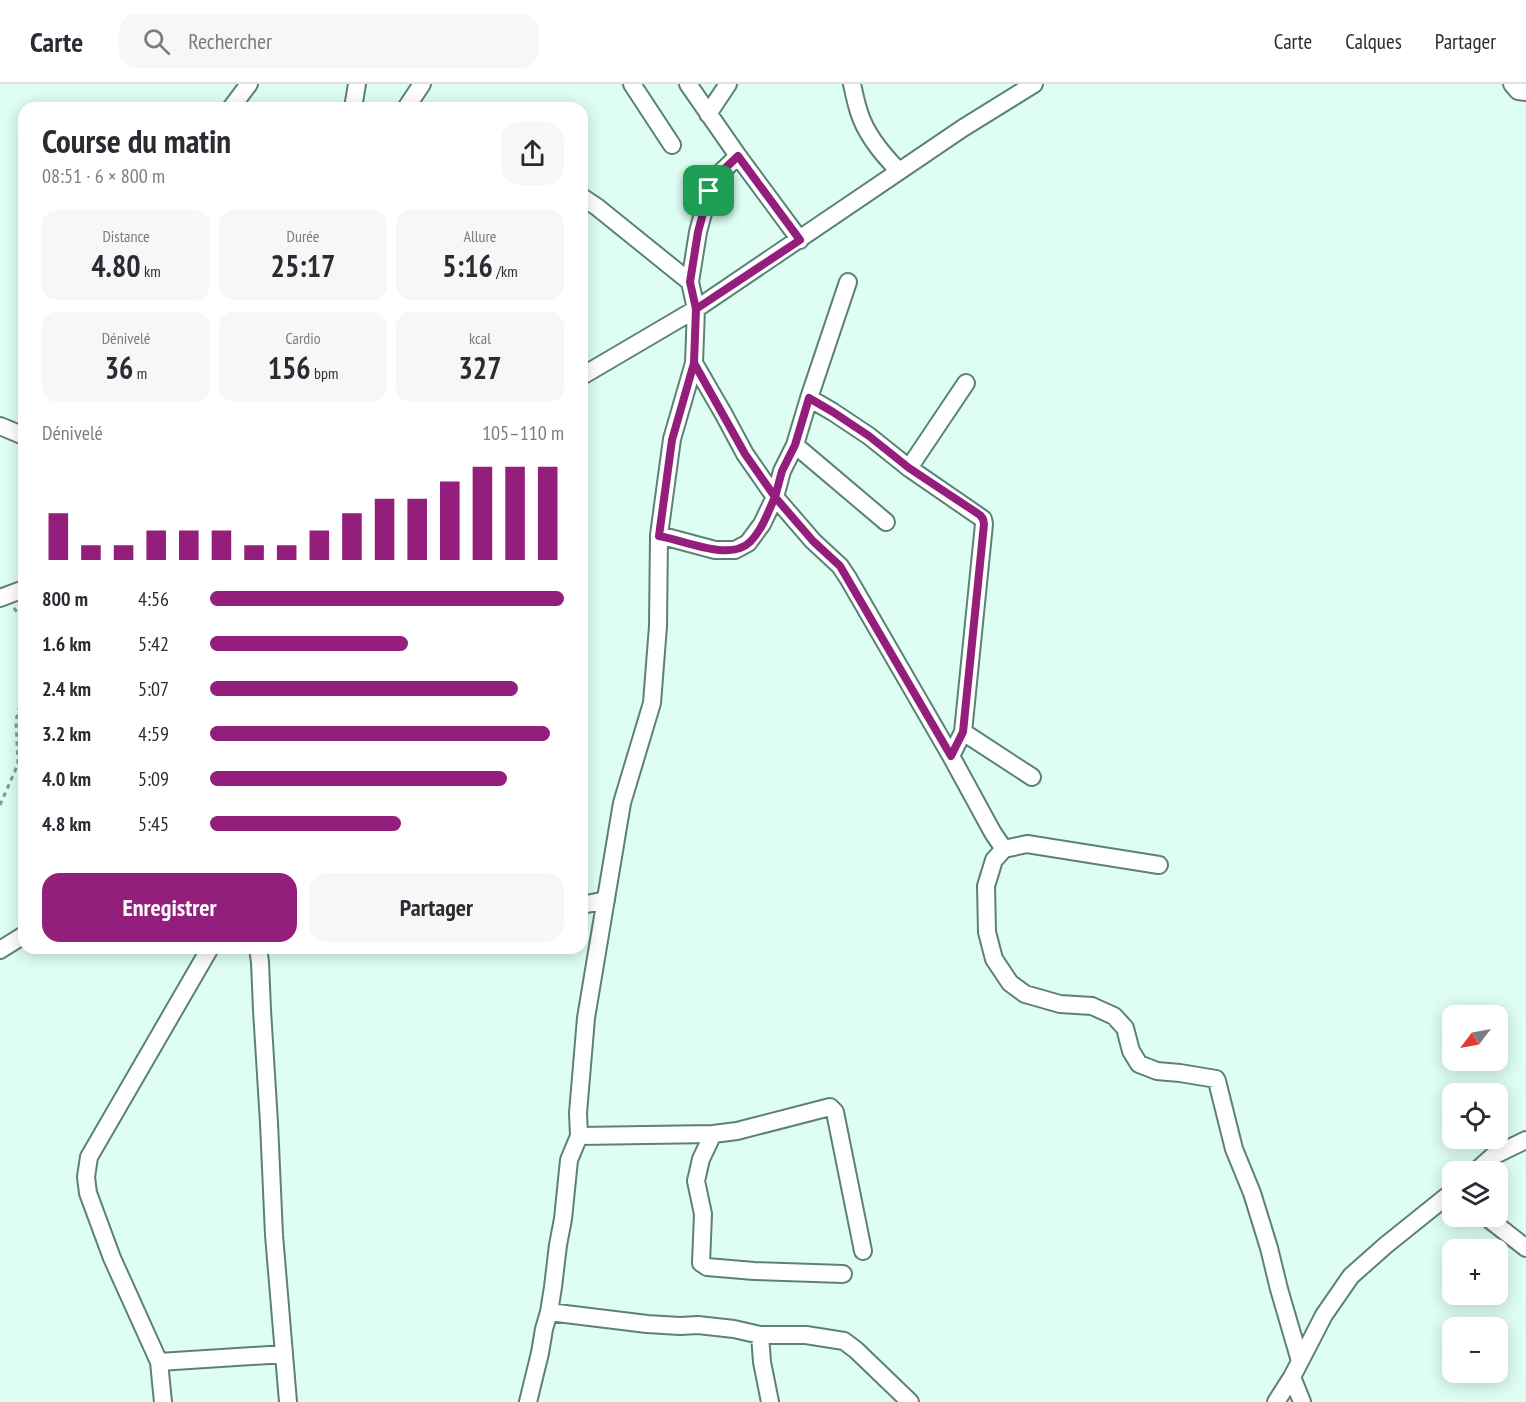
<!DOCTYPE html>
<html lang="fr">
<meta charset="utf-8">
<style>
body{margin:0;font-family:"PT Sans Narrow",sans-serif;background:#f7f7f7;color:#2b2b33;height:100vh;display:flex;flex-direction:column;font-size:22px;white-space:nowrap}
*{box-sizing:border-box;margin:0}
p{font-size:20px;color:#7c7c81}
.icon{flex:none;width:33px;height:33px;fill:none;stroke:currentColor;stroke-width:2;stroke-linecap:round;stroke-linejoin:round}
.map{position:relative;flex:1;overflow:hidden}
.sheet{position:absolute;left:18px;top:18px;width:570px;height:852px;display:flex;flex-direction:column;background:#fff;border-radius:18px;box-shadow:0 3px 15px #0003}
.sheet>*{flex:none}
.needle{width:39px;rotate:238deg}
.fabs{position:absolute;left:1442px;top:921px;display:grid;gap:12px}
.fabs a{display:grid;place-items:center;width:66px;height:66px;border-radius:12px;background:#fff;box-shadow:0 3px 15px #0003;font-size:30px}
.pin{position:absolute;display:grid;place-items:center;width:51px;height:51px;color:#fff;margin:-26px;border-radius:12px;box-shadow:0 3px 9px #0006}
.round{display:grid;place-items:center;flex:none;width:63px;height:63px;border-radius:18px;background:#f7f7f7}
.head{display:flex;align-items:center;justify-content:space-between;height:102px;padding:0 24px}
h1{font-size:33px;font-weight:700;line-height:45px}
.metrics{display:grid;grid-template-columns:repeat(3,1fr);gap:9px;height:102px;padding:6px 24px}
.metrics div{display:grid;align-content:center;border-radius:15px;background:#f7f7f7;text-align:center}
.metrics b{font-size:30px;font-weight:700}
.metrics small{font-size:16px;font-weight:400}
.metrics p{font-size:16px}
.chart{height:168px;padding:12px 24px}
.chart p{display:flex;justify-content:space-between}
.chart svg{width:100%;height:108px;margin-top:6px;stroke:#931e7c;stroke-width:6}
.cta{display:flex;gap:12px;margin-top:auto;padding:12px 24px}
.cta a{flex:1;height:69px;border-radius:18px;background:#931e7c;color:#fff;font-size:24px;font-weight:700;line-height:69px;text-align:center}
.cta a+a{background:#f7f7f7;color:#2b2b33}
ul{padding:0 24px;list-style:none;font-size:20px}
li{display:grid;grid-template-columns:96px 72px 1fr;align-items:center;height:45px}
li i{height:15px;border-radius:8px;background:#931e7c}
header{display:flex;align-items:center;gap:36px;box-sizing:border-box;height:84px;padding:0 30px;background:#fff;border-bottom:2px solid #e1e1e2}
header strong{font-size:28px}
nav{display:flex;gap:33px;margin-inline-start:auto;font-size:21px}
.search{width:420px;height:54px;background:#f7f7f7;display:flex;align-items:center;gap:15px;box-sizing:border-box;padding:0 21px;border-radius:18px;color:#7c7c81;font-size:22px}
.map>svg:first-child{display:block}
</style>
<header>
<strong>Carte</strong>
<div class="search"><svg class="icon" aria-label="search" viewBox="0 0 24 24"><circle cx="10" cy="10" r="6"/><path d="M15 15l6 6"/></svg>Rechercher</div>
<nav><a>Carte</a><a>Calques</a><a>Partager</a></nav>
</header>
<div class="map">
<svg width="1526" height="1318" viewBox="0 0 1526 1318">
<rect width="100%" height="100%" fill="#defef3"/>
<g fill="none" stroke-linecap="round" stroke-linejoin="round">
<defs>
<path id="street" d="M632,0L672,61
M688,0L738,72L800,156
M852,0C854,9 856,19 859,28C866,51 883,71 899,87
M1512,0L1518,7L1526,8
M231,24L249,0
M353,24L357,0
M406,24L422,0
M708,30L728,0
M582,113L597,123L690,198
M694,279L723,329L745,370L775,413L813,457L840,482L848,494L951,672L993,749L1004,765L1027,760L1159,781
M582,292L696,225L963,44L1034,0
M809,314L833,328L869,352L909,384L983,435L984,440L963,648L951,672
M0,342L24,352
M795,361L886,438
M909,384L966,299
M659,451L715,466H735L748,459L762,440L775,413L782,387L795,361L809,314L848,198
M0,514L24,505
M963,648L1032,693
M1004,765L994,776L986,802L987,848L994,875L1010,899L1025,910L1060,920L1092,922L1114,932L1125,944L1131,967L1139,980L1157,987L1180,989L1216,995L1217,997L1234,1065L1252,1109L1269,1164L1279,1205L1300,1277
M582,821L606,816
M258,864L260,878L262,926L269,1039L274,1151L288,1318
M0,866L24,851
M713,1050L701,1075L696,1097L703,1130L701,1179L707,1183L754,1187L843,1190
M579,1052L713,1050L737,1047L830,1023L835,1028L863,1167
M1475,1088L1493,1072L1526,1056
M1485,1132L1526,1164
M549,1228L647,1240L680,1242L698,1241L734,1245L760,1251L762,1278L770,1318
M760,1251H806L844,1257L856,1266L910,1318
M159,1278L284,1270
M1292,1293L1302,1318
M163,1318L159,1278L112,1174L88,1109L86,1093L89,1073L210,864
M528,1318L540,1269L544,1245L549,1228L553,1203L558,1161L563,1135L569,1076L579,1052L578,1029L586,934L622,719L652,619L658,542L659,451L672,355L694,279L696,225L690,198L698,148L709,107L717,92L738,72
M1276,1318L1292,1293L1324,1231L1351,1192L1386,1161L1452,1108"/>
</defs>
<use href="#street" stroke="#5d8176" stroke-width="20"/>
<path stroke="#839b93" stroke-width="3" stroke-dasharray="4.5 4.5" stroke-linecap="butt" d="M14,524L24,537
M0,721L18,680L16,636L24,607"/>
<use href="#street" stroke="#fff" stroke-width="16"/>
</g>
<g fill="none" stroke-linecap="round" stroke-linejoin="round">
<defs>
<path id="route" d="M709,107L698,148L690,198L696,225L694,279L672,356L659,452C683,456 730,478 750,458C762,446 768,428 775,413L813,457L840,482L951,672L963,648L984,440L983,435L980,431L909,384L869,352L833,328L809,314L795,361L782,387L775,413L745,370L694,279L696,225L800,156L738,72L717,92L709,107"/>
</defs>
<use href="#route" stroke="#fff" stroke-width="12"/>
<use href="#route" stroke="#931e7c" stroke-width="8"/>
</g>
</svg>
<div class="fabs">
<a><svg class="needle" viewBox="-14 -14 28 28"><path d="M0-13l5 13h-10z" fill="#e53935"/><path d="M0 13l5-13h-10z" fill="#7c7c81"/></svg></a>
<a><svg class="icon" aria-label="locate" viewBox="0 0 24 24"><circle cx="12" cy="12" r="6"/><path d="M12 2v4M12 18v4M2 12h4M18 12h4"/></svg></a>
<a><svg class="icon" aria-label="layers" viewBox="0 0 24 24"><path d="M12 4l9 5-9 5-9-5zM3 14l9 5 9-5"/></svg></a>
<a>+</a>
<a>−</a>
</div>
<div class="pin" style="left:709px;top:107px;background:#1e9e55"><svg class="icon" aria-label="arrive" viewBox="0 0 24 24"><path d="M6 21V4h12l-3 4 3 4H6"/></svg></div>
<section class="sheet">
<div class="head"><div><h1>Course du matin</h1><p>08:51 · 6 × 800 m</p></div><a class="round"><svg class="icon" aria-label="share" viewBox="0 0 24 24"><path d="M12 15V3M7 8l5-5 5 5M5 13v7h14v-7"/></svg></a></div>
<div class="metrics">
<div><p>Distance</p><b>4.80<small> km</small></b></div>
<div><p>Durée</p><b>25:17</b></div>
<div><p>Allure</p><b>5:16<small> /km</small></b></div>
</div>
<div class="metrics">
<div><p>Dénivelé</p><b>36<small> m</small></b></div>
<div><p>Cardio</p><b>156<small> bpm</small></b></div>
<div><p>kcal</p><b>327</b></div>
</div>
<div class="chart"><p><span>Dénivelé</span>105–110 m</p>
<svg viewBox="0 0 160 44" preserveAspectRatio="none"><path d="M5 44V25M15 44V38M25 44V38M35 44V32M45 44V32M55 44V32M65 44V38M75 44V38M85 44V32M95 44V25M105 44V19M115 44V19M125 44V12M135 44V6M145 44V6M155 44V6"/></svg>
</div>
<ul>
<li><b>800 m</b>4:56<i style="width:100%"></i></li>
<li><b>1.6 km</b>5:42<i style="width:56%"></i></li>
<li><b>2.4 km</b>5:07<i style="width:87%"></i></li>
<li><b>3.2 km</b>4:59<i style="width:96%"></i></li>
<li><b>4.0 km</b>5:09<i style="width:84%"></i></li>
<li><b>4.8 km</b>5:45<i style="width:54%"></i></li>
</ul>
<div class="cta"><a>Enregistrer</a><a>Partager</a></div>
</section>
</div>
